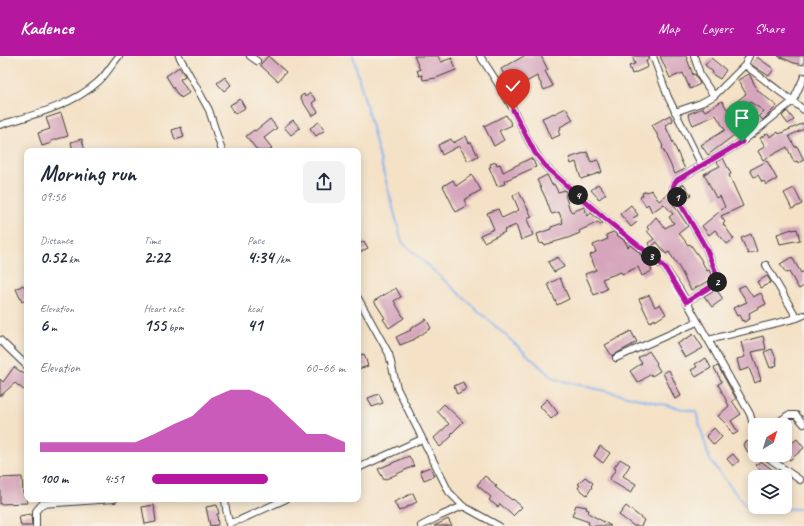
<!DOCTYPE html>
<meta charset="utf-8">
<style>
body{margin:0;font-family:Caveat,sans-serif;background:#f2f2f3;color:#1f2937;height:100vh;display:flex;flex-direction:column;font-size:15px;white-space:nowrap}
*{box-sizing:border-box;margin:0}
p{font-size:13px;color:#747a83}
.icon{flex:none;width:22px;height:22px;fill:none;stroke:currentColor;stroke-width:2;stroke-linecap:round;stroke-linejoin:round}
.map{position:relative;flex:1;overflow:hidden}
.panel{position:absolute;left:24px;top:92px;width:337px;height:354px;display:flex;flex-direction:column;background:#fff;border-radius:8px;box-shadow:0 2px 10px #0003}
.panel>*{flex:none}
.needle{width:26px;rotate:38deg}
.tools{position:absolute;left:748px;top:362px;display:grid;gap:8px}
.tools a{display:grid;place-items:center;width:44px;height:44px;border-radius:8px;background:#fff;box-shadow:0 2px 10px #0003;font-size:20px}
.pin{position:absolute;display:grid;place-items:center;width:34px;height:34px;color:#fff;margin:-41px -17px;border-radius:50% 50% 50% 0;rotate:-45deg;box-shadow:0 0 4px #0007}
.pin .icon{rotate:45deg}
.km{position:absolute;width:20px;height:20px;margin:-10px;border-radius:50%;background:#222;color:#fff;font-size:11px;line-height:20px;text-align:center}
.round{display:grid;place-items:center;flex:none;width:42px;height:42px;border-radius:8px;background:#f2f2f3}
.head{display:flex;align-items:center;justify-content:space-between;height:68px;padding:0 16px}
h1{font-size:22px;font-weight:700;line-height:30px}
.stats{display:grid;grid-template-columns:repeat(3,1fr);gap:6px;height:68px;padding:4px 16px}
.stats div{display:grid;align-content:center}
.stats b{font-size:17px;font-weight:700}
.stats small{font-size:11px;font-weight:400}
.stats p{font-size:11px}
.chart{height:112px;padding:8px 16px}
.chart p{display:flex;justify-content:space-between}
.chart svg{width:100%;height:72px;margin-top:4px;fill:#b5179e;opacity:.7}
ul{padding:0 16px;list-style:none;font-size:13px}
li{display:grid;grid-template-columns:64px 48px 1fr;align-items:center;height:30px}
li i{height:10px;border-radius:5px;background:#b5179e}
header{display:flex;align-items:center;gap:24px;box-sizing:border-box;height:56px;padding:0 20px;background:#b5179e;color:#fff}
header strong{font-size:19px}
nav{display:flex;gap:22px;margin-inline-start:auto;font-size:14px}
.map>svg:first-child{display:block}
</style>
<header>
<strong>Kadence</strong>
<nav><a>Map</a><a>Layers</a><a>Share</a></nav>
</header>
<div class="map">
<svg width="804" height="470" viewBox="0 0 804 470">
<rect width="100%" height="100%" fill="#f7f3e8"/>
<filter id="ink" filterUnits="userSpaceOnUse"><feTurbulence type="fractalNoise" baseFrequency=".025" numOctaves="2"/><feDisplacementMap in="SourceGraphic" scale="8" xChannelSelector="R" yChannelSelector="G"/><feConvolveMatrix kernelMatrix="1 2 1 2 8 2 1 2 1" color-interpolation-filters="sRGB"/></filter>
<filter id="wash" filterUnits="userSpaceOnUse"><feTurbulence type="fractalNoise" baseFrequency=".012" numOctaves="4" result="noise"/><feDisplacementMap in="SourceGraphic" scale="16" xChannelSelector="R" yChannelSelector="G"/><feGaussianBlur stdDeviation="0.9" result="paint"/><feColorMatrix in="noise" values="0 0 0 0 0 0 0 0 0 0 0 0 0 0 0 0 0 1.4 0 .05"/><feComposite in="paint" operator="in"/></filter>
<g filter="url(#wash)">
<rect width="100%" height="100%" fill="#f4e1c6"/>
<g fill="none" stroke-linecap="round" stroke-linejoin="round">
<path stroke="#82b3ee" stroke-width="2" d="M353,0L402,186L554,323L696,356L710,404L747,452L801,453"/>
</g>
<g id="blocks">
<path fill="#d5a5bb" d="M268,0L286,16L278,25L260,9Z
M414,0H438L441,6L452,2L456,14L436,22L423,24L422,19L419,20L417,14H420Z
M524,0H541L548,14L545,15L553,30L544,34L537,20L517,31L512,26L510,28L501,13Z
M632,0H649V3L646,5L648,11L632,18L629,10L635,8Z
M660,0H686L693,19L695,18L700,28L690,33L683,17L670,22Z
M778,0H804V9L794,7Z
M757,1L774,13L769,20L752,9Z
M711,2L726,14L720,23L712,18L713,16L705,9Z
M179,11L185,20L180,23L189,37L181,42L180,40L179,41L166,20Z
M749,18L758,35L777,50L763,64L759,60L764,55L750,46L743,51L756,64L747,73L745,71L708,99L701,89L725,74L716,59L693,69L688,58L703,52L705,55L722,45L727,53L746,38L738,24Z
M225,21L231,29L224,35L217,27Z
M310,37L316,44L312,47L318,56L312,60L300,41L304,38L305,41Z
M240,43L245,52L235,58L230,49Z
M566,52L573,64L560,71L561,73L558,75L560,79L551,83L542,62L554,57V58Z
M787,55L794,64L788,68L782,60Z
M61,57L68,80L51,85V87L42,90L38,77L50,73L46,62Z
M506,59L512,69L499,75L504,84L494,90L484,70Z
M670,59L673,65L665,69L685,113L675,118L662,91L663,90L652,69Z
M270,63L277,72L264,82L272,92L269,95H258L246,80L254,74L255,75Z
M293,64L300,72L291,79L284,71Z
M319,66L325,74L316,80L310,72Z
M804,67V73L789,80L795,91L797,90L804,104L798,107L797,105L794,106L787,91L763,104L758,95L765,90L760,82L768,77L770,81L778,76L779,78Z
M181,71L184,81L175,84L172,74Z
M466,80L469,87L471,86L478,100L468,105L459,90L442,99L438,89L451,83L453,87Z
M82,83L85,95H73L71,86Z
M587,96L591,106L598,104L602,116L581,123L576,106L571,108L569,102Z
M531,102L532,104H533L536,111L504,125L505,128L497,130L489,111H491L490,108L496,106L497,109L500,108L503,116Z
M723,102L731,118L729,119L743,150L721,160L725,166L723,168L734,183L727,188L715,174L709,179L702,170L725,151L720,140L716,142L704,118L720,110L717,106Z
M767,105L777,123L766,129L764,125L762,126L758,119L754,121L750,114Z
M472,119L481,134L464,144L467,150L456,156L443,130L453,124L456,130Z
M547,119L552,129L554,128L558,136L565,134L566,138L565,139L570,154L572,156L584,151L588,160L591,157L603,167L600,169L598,166L579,175L580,177L568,182L544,189L543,187L540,188L537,178L551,173V171L563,167L559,156L552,158L551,157L546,143L537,124Z
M598,128L606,138L599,143L591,134Z
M684,128L691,139L685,142L679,131Z
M794,132L802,148L792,153L784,137Z
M651,134L659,145L669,137L674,147L673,148L688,170L679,177L688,189L690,188L700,202L707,215L709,214L713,223L691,234L680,213L669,196L666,198L657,186L651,191L648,187L654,183L647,175L649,174L647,171L656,161L665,172L674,167L669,161L673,158L664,148L652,156L648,148L646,150L640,141L643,139L642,137L646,135L647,136Z
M519,136L532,161L527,163L533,179L521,184L516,169L504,174L505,176L484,186L480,179L494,173L487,157L498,153L502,162L519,154L513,140Z
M631,149L638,159L633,162L637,166L631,171L620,158Z
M792,173V174L797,173L800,184L780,188L777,178Z
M613,176L625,185L628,191L630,189L639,196L645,207L648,206L652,215L642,220L638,211L622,218L621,216L602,223L607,233L594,239L585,218L596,214L590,199L596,196L593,189L608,183L606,179Z
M751,178L757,195L748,198L741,182Z
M364,185L368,192L358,197V189Z
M558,201L564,211L554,216L548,206Z
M792,201L801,217L804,215V230L799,233L789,216L786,217L780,208Z
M767,220L771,226L761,232L757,226Z
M560,222L569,243L557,249L548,228Z
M23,229L27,235V243L22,246L16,233Z
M745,229L753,241L761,237L766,248L749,257L750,260L749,261L750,263L744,266L743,264L742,265L739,259L737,260L733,252L747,246L738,232Z
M396,232L401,241L394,245L404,262L389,272L383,263L385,262L374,245Z
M716,233L723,243L712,251L704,240Z
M649,239L655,251L660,248L666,258L655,265V263L650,266L639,243Z
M426,263L431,272L413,284L400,289L396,281L411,274L410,273Z
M631,275L637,286L612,300L605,289Z
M694,278L703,292L685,302L677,288Z
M763,280L766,293L752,296L761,324L755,327L749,312L740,315L737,303L745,301L741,286Z
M772,293L777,305H776L777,309L770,312L764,296Z
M649,295L657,307L656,308L660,315L652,320L651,318L638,327L630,315L642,307L638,302Z
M364,298L368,310L358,313V300Z
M706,302L711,312L696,321L691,314L697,311L695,308Z
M718,310L736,343L732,345L741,358L731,365L738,376L733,379L726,368L718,360L729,350L718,328L722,326L714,312Z
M14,311L27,320V331L24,334L15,327L0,340V323L3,326Z
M669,314L681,340L675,343L663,317Z
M463,326L466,333L457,338L454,330Z
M379,338L383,347L372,351L368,342Z
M547,343L558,357L551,363L540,350Z
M444,348L463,366L451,378L452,380L440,391L434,382L449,368L437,355Z
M714,372L722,381L714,389L706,380Z
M752,383L755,388V403L751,397L749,398L743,388Z
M797,383L804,392L790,404L788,402L785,405V387L788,390Z
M600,390L610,397L603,407L594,400Z
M733,398L739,405L733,410L727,403Z
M409,400L414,410L384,424L378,413Z
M620,403L630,409L623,420L636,428L631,437L609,424L616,413L614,412Z
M761,405L782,421H761L758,419L761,415L756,409Z
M430,411L434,420L424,424L420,415Z
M485,420L497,430L495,431L512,444L513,443L522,451L513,460L500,448L498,451L489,444L491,441L477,429Z
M22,421L23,437H26L27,447L0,448V422Z
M585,421L593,427L591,430L592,431L587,439L578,432L580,429L578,428Z
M413,437L417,446L399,455L394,446Z
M154,449L156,466L145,468L142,451Z
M217,449L219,458H217L218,469L210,470L206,451Z
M576,449L587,451L586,453L589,454L588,457L611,470H591L588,468L589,466L572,460Z
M626,450L644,464L641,470H634L619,459Z
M31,458L32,470H21L19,460Z
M448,463L452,470H434Z"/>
</g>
</g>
<g filter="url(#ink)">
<use href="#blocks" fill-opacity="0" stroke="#3c3a36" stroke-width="1"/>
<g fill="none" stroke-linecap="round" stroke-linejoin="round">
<defs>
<path id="minor" d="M179,0L209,54L222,95
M250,0L257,5
M480,0C492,18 504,36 514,55C524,75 532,96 548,113L604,162L665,212L680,234L750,358L755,375
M653,0L668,41L702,110
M694,0L701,21L714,40L745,9L749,0
M745,9L804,54
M675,56L701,47L714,40
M0,69C33,59 71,50 98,26C106,19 112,8 119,0
M766,209L797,262
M358,242L389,298L397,332L449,436L463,450L499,470
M686,246L715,228L718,222L706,192L674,137C672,132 673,129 677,124L742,86L793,45L804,21
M0,284L27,310
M708,284L797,262L804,259
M616,302L697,266
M775,369L788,359H796L804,368
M764,399L800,424
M358,412L422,383
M225,443L226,453L229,467
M36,470V455L42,448L114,443
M229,470V467L240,464L286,443
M421,470L440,460L463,450"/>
</defs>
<use href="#minor" stroke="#3c3a36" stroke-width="8"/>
<use href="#minor" stroke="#fff" stroke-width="6"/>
</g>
</g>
<g fill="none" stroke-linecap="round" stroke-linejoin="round" filter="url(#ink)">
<defs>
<path id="route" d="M513,54L535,97L548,113L604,162L658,205L665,212L686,246L715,228L718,222L706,192L674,137C672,132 673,129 677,124L742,86"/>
</defs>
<use href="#route" stroke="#fff" stroke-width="8"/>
<use href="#route" stroke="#b5179e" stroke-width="5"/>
</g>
</svg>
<div class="tools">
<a><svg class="needle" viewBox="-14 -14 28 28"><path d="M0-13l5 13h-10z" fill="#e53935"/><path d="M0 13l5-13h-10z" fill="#747a83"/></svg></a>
<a><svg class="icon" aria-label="layers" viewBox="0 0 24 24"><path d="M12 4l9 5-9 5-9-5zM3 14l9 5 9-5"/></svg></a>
</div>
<div class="pin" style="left:742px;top:86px;background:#1e9e55"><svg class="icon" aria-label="arrive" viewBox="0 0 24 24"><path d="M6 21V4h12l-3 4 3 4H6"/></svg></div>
<div class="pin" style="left:513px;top:54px;background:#d93025"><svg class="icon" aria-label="check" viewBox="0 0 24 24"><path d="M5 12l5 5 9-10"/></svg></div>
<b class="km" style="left:677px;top:141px">1</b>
<b class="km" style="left:717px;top:226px">2</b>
<b class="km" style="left:651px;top:200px">3</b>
<b class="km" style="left:578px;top:139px">4</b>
<section class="panel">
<div class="head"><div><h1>Morning run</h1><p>09:56</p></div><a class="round"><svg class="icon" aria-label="share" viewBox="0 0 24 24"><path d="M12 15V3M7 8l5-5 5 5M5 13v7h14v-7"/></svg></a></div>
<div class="stats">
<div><p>Distance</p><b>0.52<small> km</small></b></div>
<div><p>Time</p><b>2:22</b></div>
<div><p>Pace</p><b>4:34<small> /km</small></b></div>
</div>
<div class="stats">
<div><p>Elevation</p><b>6<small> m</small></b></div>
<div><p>Heart rate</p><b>155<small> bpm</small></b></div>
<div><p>kcal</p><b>41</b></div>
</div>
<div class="chart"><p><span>Elevation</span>60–66 m</p>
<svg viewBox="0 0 160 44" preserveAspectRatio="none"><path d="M0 44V38L10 38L20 38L30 38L40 38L50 38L60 33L70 27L80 22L90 11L100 6L110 6L120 11L130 22L140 33L150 33L160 38V44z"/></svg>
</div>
<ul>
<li><b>100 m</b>4:51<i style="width:60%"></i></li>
</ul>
</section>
</div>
